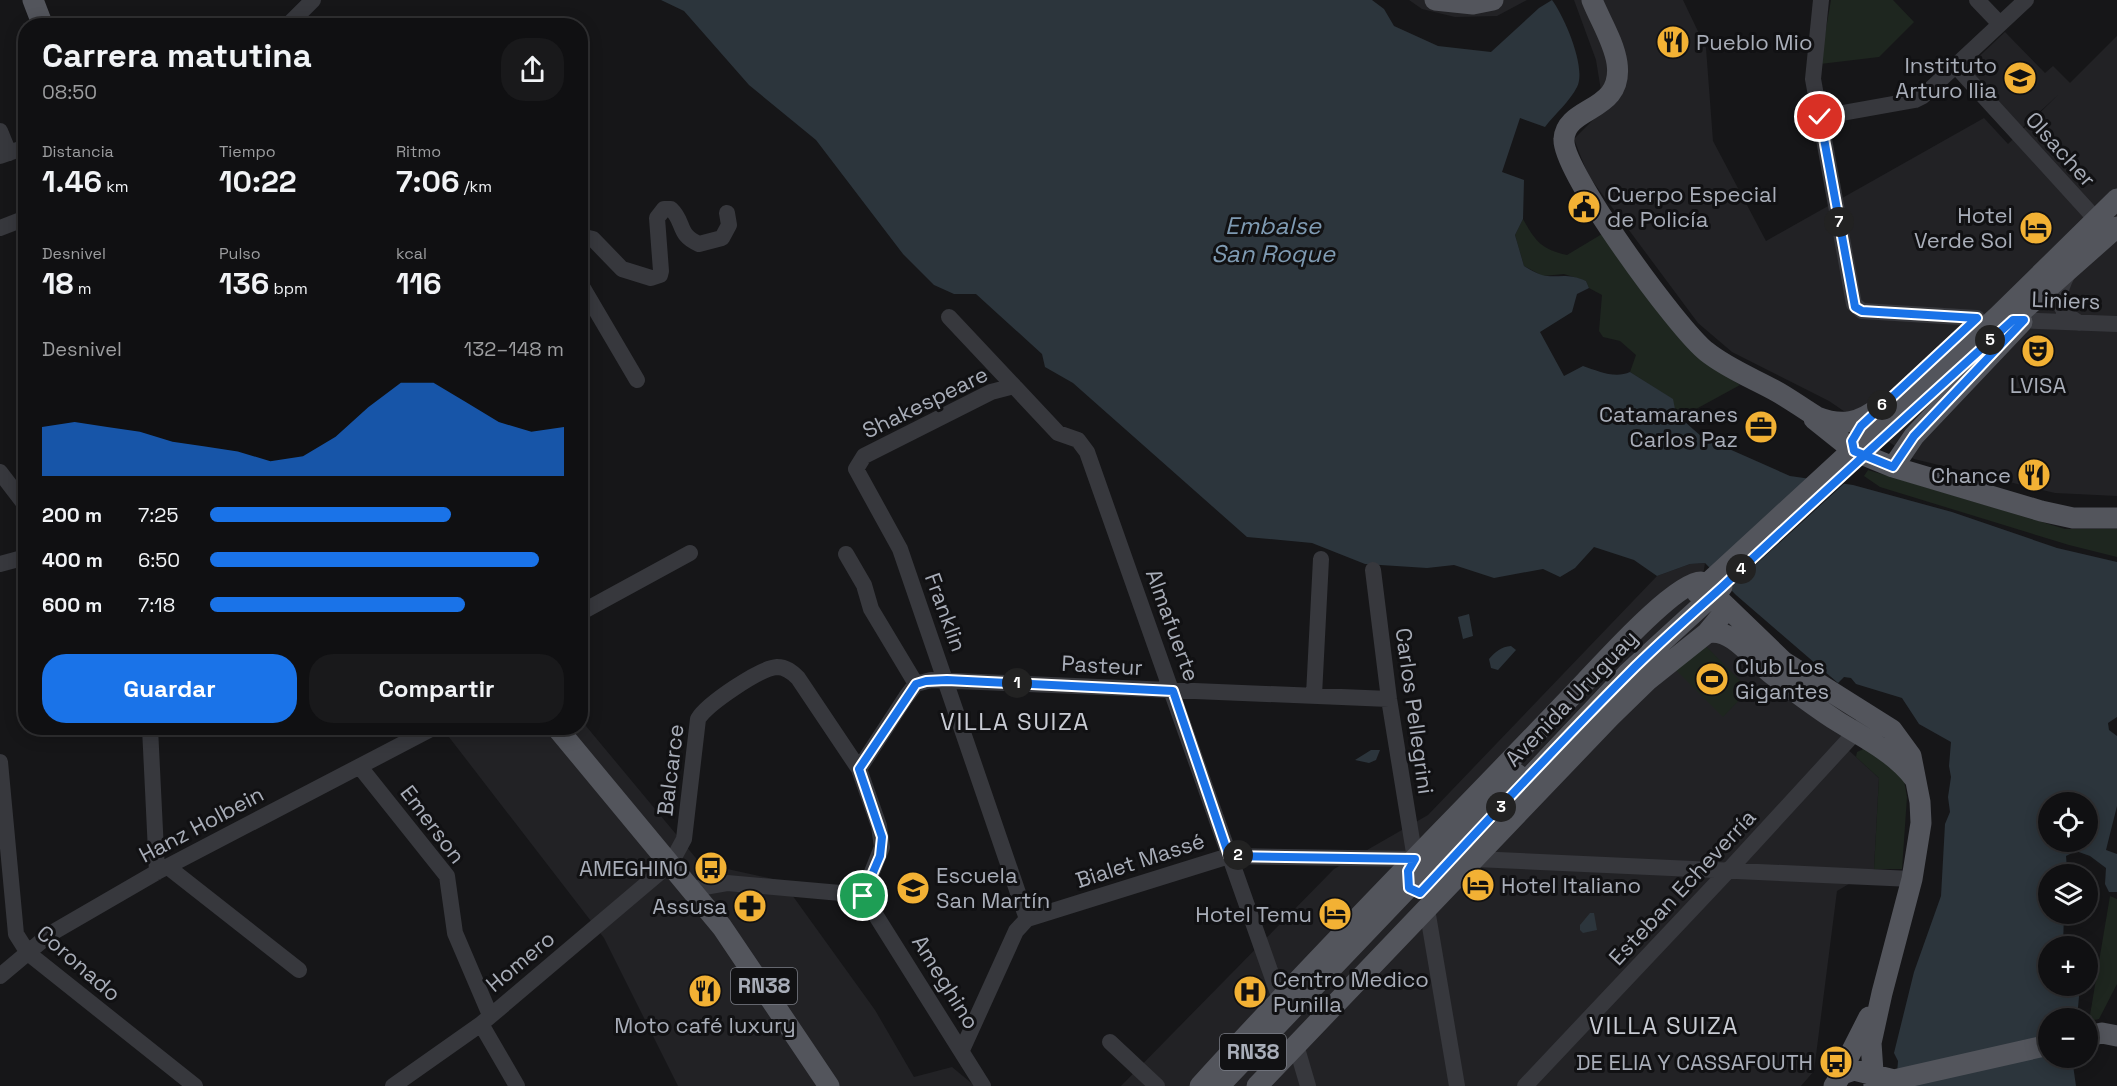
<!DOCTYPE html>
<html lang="es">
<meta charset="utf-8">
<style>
body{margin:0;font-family:"Space Grotesk",sans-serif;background:#19191b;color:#f1f3f6;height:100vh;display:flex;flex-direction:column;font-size:22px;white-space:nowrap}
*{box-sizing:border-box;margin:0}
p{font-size:20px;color:#9c9d9f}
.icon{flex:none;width:33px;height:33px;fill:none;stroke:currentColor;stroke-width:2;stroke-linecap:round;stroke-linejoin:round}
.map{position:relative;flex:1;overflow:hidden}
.sheet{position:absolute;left:18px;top:18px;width:570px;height:717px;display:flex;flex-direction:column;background:#101012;border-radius:24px;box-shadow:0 3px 15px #0003,0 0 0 2px #303032}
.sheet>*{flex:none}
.tools{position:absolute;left:2038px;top:792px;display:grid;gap:12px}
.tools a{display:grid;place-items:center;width:60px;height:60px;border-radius:50%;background:#101012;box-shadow:0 3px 15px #0003,0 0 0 2px #303032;font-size:30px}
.pin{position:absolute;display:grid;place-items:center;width:51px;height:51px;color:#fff;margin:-26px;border:3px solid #fff;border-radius:50%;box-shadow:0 2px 6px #0007}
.km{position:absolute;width:30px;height:30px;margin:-15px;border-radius:50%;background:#222;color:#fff;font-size:16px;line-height:30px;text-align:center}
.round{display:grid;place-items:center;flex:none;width:63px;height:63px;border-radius:24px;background:#19191b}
.summary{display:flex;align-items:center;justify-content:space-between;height:102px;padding:0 24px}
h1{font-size:33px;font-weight:700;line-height:45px}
.figures{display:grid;grid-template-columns:repeat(3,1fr);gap:9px;height:102px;padding:6px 24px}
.figures div{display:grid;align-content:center}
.figures b{font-size:30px;font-weight:700}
.figures small{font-size:16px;font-weight:400}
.figures p{font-size:16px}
.chart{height:168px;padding:12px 24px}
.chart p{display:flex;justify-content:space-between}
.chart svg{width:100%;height:108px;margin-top:6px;fill:#1a73e8;opacity:.7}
.primary-button{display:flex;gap:12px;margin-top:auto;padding:12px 24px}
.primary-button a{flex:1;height:69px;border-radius:24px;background:#1a73e8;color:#fff;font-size:24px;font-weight:700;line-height:69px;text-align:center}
.primary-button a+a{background:#19191b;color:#f1f3f6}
ul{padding:0 24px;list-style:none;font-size:20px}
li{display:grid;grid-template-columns:96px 72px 1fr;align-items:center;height:45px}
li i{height:15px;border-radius:8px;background:#1a73e8}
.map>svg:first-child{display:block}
</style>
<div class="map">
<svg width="2117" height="1086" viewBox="0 0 2117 1086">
<rect width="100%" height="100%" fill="#161618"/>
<path fill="#222225" d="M1409,0H1527L1497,16L1455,17L1422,9Z
M1574,0H1683L1706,48L1713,141L1766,241L1984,118L2008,144L2058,95L2022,128L1966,69L2005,32L2045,73L2053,66L2070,83L2117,36V496L2055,493L1914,459L1829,401L1732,352L1698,323L1588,175L1574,139L1604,109L1596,60Z
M1705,563L1702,582L1735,611L1868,715L1844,746L1879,778L1874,869L1837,891L1814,1071L1801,1086H1121L1334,869L1428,815L1657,576L1690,564Z
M581,720L700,863L782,881L875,1010L914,1077L952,1067L975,1086H678L604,938L442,728H580Z"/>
<path fill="#1e261f" d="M1831,0H1893L1914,22L1879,57L1820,64Z
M1523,219C1536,242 1541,249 1567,255L1602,234L1707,363L1740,385L1696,409L1685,422L1676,414L1672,399L1630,372L1636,355L1620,341L1603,337L1599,331L1602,295L1589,288L1586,281L1564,274L1543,276L1524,266L1515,235Z
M1868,470L2065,529H2117V557L2069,545L1880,487L1864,476Z
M1702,642L1749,690L1723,717L1675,669Z
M1868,747L1903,775L1907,797L1902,869H1874L1879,778L1856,757L1857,752Z
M2110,896L2117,899V984L2099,1019L2089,1021Z"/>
<path fill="#2c353c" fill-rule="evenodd" d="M661,0H1372L1384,9L1394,26L1438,46L1491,52L1539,8L1552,0C1564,16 1587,68 1577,87C1570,101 1555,114 1545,127L1520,118L1502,172L1524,180L1523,219L1515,235L1524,266C1529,269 1536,273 1542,275C1556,279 1566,272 1586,281L1589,288L1577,294L1572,312L1540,332L1564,376L1583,366C1598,371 1615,379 1630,372L1673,399L1676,414L1702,437L1790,476L1853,485L1952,512L2057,548L2117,562V717L2108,723L2109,730L2117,736V806L2106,850L2117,854V892H2109L2105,884L2106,868L2090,856L2076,851L2066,856L2067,868L2063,874H2049V914H2064L2063,946H2049V986H2080L2077,1018H2049V1058H2072L2076,1086H1896L1898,1061L1894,1053L1914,972L1941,896L1945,824L1950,812L1948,797L1951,777L1949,766L1951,742L1919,724L1902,698L1856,684L1851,678L1844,677L1838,683L1736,595L1705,563L1690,564L1657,576L1634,560L1594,547L1575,568L1560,577L1543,569L1494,578L1454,565L1427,568L1365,564L1312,543L1247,537L1073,383L1045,367L1042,354L976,294H954L934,285L903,254L816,140L749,85L684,11ZM2049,802H2088V842H2049Z
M1469,614L1473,636L1463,639L1458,617Z
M1511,646L1516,650L1498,670L1491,668L1489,659C1496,651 1501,647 1511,646Z
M1371,750H1380L1376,760L1369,763L1355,760Z
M1590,913H1594L1597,930L1583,933L1580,930V925Z"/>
<path fill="#161618" d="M1812,476L1847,481L1728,590L1709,571Z"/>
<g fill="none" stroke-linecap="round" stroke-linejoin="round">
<path stroke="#37383d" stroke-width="16" d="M1821,0L1813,79L1854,304L1862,311L1977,318
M1977,0L2000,24
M287,26L313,0
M1956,66L2103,227
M1820,117L1915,100L1923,96L2026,0
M0,131L9,153
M0,156L26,147
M0,228L26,218
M580,236L593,239L622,269L651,278L660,275L661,271L657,218L664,209H671C685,222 677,235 699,244L722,238L729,225L727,213
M2068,273C2056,296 2055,309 2079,323
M580,283L637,380
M949,317L1058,433L1078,440L1087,452L1280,999
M2013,320L2117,324
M1014,386L991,392L864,456L856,469L900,549L1027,919
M0,472L26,506
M846,554L864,585L871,609L916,684
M0,564L26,557
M580,613L690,553
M1314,695L1321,559
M150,728L157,872
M0,762L16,934L28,953L195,1086
M360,767L447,876L455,933L490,1015
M859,769L906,697L916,684L931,680L1389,699
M1475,859L1912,879
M168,867L299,970
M693,889L727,883L863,895L983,1086
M1427,909L1457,1086
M0,976L50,934L157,872L433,728
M481,1024L517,1086
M1110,1042L1157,1086
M1296,1045L1308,1086
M962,1050L1016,931L1027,919L1229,856L1415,859L1389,699L1373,570
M393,1086L481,1024L671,863L684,839L698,719C707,704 760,668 777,667C786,667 792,672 798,678L859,769L879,826L882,847L863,895
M1525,1086L1727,872L1863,724"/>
<path stroke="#53555c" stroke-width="21" d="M33,0L43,26
M1435,0L1473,4L1493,0
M1592,0C1600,20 1614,42 1617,63C1624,113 1566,105 1564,139C1561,170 1679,331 1707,352C1727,368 1752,378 1774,390C1789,398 1802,408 1817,417C1842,427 1860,423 1881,406
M2003,328L2117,227
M1814,419L1854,451L1893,467L2041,511L2073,518H2117
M1893,467L1914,436L2022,322
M1697,593L1998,316L2117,199
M1707,633C1733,627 1754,661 1773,675C1794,691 1815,707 1837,721C1864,738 1894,752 1914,778
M557,728L722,927L829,1086
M1512,796L1628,673L1722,587
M2088,1036L2102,1033L2117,1036
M1838,1078L1869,1017
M1200,1086C1325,948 1458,816 1586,681C1606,660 1676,582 1701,582L1784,662L1892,730L1911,756L1920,802L1921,823L1912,879L1882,993L1871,1043L1874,1086
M1219,1086L1517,774
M1257,1086L1610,717L1648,680L1707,633L1721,616L1723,609L1717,595
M1834,1086L1842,1074L1854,1070L1894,1080L2049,1045"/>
</g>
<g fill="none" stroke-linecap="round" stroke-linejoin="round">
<defs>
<path id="route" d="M863,896L880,856L882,837L859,769L916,684L926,681L947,680L1173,691L1229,856L1415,859L1408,871L1409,888L1420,893C1489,819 1558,744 1629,673C1659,643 1691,615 1722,587C1818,497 1916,408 2013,320H2024L1914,436L1893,467L1854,451L1852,441L1861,426L1977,318L1862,311L1855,307L1820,117"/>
</defs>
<use href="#route" stroke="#fff" stroke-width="12"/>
<use href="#route" stroke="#1a73e8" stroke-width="8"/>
</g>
<defs>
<symbol id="restaurant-disc" viewBox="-11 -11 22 22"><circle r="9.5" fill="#f2b134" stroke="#111113"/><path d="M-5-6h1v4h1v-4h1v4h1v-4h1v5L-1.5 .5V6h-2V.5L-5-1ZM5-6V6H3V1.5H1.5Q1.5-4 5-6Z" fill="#111"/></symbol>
<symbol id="school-disc" viewBox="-11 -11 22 22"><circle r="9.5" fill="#f2b134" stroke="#111113"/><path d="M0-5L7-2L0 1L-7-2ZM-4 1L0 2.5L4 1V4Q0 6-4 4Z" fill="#111"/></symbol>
<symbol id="civic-disc" viewBox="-11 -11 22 22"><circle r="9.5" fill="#f2b134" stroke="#111113"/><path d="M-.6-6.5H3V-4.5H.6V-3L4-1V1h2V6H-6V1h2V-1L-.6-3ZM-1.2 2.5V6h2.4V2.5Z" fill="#111"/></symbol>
<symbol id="hotel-disc" viewBox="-11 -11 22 22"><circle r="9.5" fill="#f2b134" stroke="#111113"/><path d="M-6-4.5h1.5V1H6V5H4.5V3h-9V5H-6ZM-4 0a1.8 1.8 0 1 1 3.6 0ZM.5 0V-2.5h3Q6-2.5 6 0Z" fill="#111"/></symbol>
<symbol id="theatre-disc" viewBox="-11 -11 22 22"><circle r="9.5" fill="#f2b134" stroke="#111113"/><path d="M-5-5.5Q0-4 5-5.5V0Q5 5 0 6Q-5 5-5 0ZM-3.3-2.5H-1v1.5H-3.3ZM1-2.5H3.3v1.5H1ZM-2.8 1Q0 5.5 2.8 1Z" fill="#111"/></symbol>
<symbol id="office-disc" viewBox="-11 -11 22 22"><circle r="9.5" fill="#f2b134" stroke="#111113"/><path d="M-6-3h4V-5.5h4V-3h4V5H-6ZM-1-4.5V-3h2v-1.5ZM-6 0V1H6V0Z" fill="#111"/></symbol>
<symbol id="stadium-disc" viewBox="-11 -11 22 22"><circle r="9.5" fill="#f2b134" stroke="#111113"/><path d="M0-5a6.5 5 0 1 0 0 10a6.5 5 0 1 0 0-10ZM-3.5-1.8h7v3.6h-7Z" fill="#111"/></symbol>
<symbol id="bus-disc" viewBox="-11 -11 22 22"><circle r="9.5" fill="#f2b134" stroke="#111113"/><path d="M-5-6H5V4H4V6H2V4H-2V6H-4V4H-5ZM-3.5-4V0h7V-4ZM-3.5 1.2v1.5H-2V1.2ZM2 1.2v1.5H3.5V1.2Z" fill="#111"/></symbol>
<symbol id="pharmacy-disc" viewBox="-11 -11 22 22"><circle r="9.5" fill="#f2b134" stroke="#111113"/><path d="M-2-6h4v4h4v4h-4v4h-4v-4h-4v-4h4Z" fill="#111"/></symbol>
<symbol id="hospital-disc" viewBox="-11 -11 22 22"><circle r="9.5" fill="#f2b134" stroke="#111113"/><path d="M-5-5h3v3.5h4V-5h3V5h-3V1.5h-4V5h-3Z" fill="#111"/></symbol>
</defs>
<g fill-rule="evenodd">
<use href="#restaurant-disc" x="1654" y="23" width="38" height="38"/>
<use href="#school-disc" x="2001" y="59" width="38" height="38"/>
<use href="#civic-disc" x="1565" y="188" width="38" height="38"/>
<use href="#hotel-disc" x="2017" y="209" width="38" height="38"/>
<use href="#theatre-disc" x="2019" y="332" width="38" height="38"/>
<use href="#office-disc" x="1742" y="408" width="38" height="38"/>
<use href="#restaurant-disc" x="2015" y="456" width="38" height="38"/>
<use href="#stadium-disc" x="1693" y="660" width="38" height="38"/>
<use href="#bus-disc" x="692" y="849" width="38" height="38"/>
<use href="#hotel-disc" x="1459" y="866" width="38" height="38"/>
<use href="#school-disc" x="894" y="869" width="38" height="38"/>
<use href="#pharmacy-disc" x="731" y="887" width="38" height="38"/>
<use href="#hotel-disc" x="1316" y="895" width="38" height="38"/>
<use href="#restaurant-disc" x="686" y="972" width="38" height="38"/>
<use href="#hospital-disc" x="1231" y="973" width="38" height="38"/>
<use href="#bus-disc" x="1817" y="1043" width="38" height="38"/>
</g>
<g text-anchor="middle" stroke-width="6" stroke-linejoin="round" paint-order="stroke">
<g fill="#111113" stroke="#7b7e86" stroke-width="1.5">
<rect x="731" y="968" width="66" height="36" rx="4.5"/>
<rect x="1220" y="1034" width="66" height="36" rx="4.5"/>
</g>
<g font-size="21" font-weight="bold" fill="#a8adb8">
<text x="764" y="993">RN38</text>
<text x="1253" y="1059">RN38</text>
</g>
<g font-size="22" fill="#a8adb8" stroke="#111113" text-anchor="end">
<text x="1696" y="50" text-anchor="start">Pueblo Mio</text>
<text x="1997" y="73">Instituto<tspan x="1997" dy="25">Arturo Ilia</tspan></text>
<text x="1607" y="202" text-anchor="start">Cuerpo Especial<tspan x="1607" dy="25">de Policía</tspan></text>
<text x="2013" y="223">Hotel<tspan x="2013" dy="25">Verde Sol</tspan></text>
<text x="2038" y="393" text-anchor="middle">LVISA</text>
<text x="1738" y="422">Catamaranes<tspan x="1738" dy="25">Carlos Paz</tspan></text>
<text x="2011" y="483">Chance</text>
<text x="1735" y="674" text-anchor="start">Club Los<tspan x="1735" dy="25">Gigantes</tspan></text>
<text x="688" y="876">AMEGHINO</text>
<text x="936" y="883" text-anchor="start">Escuela<tspan x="936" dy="25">San Martín</tspan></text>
<text x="1501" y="893" text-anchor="start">Hotel Italiano</text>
<text x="727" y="914">Assusa</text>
<text x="1312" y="922">Hotel Temu</text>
<text x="1273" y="987" text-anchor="start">Centro Medico<tspan x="1273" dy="25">Punilla</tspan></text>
<text x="705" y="1033" text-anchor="middle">Moto café luxury</text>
<text x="1813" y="1070">DE ELIA Y CASSAFOUTH</text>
</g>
<g font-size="22" fill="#a8adb8" stroke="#111113">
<text transform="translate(2061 149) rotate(48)" y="8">Olsacher</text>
<text transform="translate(2066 300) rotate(2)" y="8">Liniers</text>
<text transform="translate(925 402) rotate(-26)" y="8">Shakespeare</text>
<text transform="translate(946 612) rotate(70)" y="8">Franklin</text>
<text transform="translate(1173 625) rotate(70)" y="8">Almafuerte</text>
<text transform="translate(1102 665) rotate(3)" y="8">Pasteur</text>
<text transform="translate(1571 698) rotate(-46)" y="8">Avenida Uruguay</text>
<text transform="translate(1415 711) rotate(82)" y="8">Carlos Pellegrini</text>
<text transform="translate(670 770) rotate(-83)" y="8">Balcarce</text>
<text transform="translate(201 824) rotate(-28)" y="8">Hanz Holbein</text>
<text transform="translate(433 824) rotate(53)" y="8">Emerson</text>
<text transform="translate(1140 860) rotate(-18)" y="8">Bialet Massé</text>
<text transform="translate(1682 887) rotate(-47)" y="8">Esteban Echeverría</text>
<text transform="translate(520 961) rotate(-40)" y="8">Homero</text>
<text transform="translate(79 963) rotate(41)" y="8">Coronado</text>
<text transform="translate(946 982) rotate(58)" y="8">Ameghino</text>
</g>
<g font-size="24" font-style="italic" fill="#7f9bb3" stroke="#111113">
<text x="1273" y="234">Embalse<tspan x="1273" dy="28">San Roque</tspan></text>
</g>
<g font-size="24" letter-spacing="1.5" fill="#c9ccd4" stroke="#111113">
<text x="1015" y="730">VILLA SUIZA</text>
<text x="1664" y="1034">VILLA SUIZA</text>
</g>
</g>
</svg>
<div class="tools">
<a><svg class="icon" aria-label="locate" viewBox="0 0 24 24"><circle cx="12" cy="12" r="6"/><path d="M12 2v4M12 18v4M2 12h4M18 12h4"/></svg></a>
<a><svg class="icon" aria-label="layers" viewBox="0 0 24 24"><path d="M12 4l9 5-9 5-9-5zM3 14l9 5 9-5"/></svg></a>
<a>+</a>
<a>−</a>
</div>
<div class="pin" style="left:863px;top:896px;background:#1e9e55"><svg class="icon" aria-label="arrive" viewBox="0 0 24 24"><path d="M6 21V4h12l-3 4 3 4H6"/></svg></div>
<div class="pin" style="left:1820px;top:117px;background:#d93025"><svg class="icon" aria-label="check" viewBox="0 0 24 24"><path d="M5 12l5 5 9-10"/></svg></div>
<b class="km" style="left:1017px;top:683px">1</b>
<b class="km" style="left:1238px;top:855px">2</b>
<b class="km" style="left:1501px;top:807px">3</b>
<b class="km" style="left:1741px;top:569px">4</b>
<b class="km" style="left:1990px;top:340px">5</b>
<b class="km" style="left:1882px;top:405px">6</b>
<b class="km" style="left:1839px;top:222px">7</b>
<section class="sheet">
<div class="summary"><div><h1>Carrera matutina</h1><p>08:50</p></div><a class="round"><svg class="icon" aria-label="share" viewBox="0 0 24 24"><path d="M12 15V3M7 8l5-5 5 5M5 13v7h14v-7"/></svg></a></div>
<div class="figures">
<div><p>Distancia</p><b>1.46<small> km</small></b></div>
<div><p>Tiempo</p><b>10:22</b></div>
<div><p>Ritmo</p><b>7:06<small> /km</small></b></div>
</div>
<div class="figures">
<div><p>Desnivel</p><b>18<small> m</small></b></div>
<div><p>Pulso</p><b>136<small> bpm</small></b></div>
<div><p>kcal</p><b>116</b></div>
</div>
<div class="chart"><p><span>Desnivel</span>132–148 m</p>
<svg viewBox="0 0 160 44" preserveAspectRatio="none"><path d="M0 44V24L10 22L20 24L30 26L40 30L50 32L60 34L70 38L80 36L90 28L100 16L110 6L120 6L130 14L140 22L150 26L160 24V44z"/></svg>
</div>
<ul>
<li><b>200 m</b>7:25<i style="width:68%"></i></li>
<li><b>400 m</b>6:50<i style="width:93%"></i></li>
<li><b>600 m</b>7:18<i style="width:72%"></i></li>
</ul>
<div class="primary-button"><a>Guardar</a><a>Compartir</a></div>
</section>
</div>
